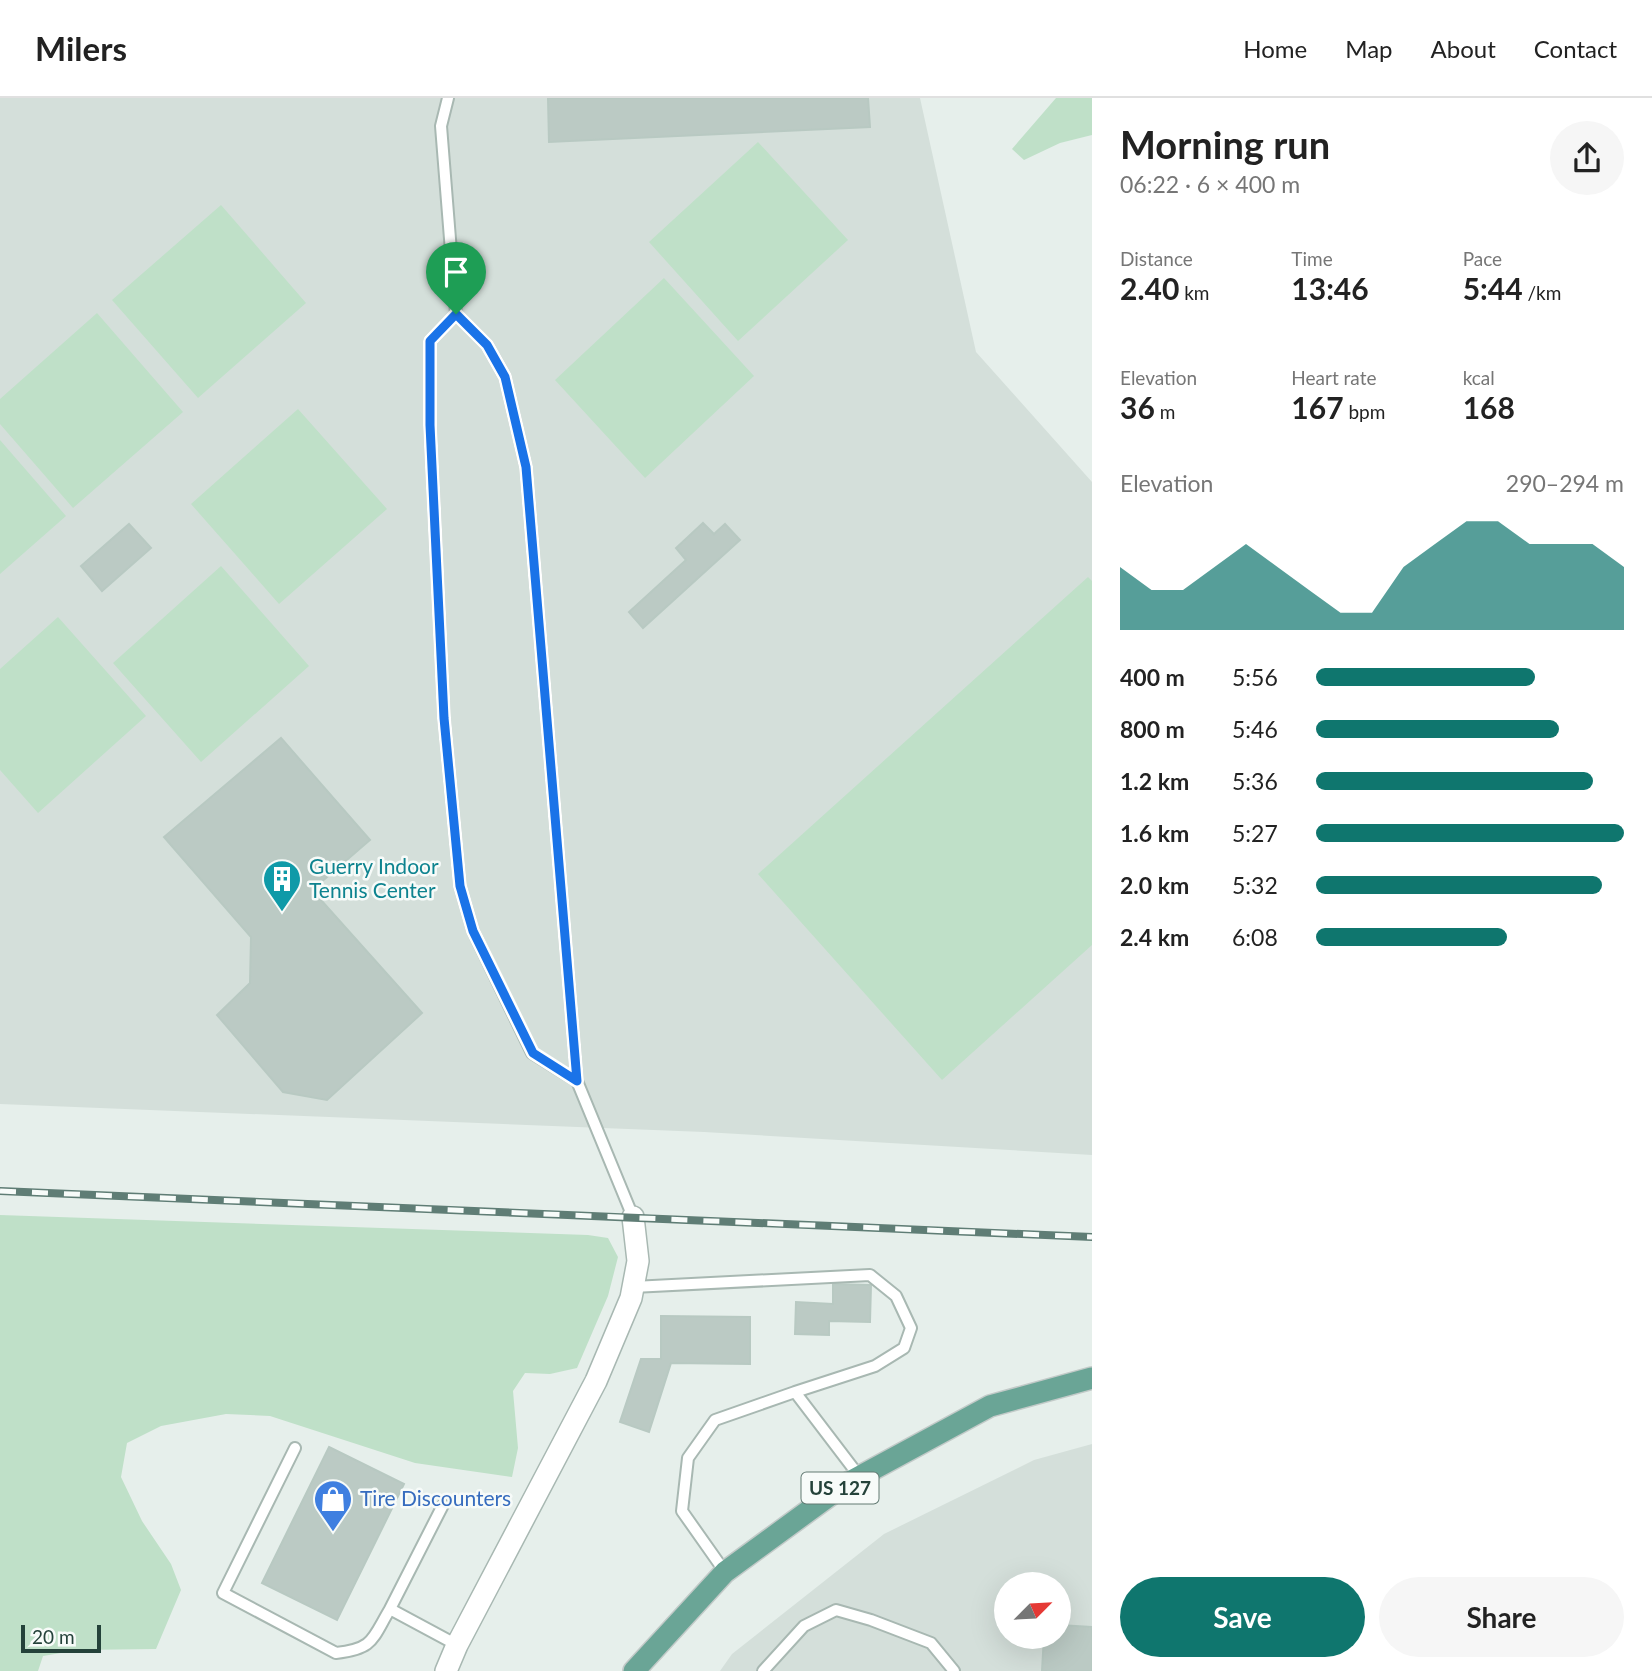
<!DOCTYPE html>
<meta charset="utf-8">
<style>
body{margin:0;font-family:Lato,sans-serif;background:#f6f6f6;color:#222;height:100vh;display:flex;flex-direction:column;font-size:26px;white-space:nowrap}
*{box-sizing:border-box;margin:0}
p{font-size:23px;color:#767676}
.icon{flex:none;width:38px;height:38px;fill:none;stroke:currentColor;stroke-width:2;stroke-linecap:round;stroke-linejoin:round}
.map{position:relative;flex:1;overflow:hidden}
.drawer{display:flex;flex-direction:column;background:#fff;width:560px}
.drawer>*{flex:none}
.needle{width:46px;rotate:66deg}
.tools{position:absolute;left:994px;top:1474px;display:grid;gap:14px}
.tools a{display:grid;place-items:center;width:77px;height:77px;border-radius:50%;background:#fff;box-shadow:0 7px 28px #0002;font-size:35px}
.scale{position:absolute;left:21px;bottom:18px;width:80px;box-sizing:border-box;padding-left:7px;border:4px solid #24423a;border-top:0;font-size:19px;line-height:24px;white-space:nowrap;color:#24423a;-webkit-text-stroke:5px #f7fbf9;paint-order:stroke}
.pin{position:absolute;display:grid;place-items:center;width:60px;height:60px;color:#fff;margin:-72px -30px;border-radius:50% 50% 50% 0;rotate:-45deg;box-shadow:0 0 7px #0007}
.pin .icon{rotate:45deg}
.round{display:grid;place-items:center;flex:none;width:74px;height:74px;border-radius:37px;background:#f6f6f6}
.summary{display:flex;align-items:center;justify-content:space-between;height:119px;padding:0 28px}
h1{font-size:38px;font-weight:700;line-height:52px}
.figures{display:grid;grid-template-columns:repeat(3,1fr);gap:10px;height:119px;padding:7px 28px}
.figures div{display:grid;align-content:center}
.figures b{font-size:30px;font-weight:700}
.figures small{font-size:19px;font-weight:400}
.figures p{font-size:19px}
.chart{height:196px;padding:14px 28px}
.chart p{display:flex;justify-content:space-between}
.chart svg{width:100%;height:126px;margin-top:7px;fill:#0f766e;opacity:.7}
.primary-button{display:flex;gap:14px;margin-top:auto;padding:14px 28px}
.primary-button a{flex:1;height:80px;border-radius:42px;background:#0f766e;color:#fff;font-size:28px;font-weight:700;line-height:80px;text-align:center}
.primary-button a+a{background:#f6f6f6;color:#222}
ul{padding:0 28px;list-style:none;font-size:23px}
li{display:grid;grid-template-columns:112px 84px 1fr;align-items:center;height:52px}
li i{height:18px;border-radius:9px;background:#0f766e}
header{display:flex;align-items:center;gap:42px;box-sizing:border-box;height:98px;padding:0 35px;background:#fff;border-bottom:2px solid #e0e0e0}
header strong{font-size:33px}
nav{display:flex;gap:38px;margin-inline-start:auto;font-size:24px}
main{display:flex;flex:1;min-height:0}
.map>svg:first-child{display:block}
</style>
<header>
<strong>Milers</strong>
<nav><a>Home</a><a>Map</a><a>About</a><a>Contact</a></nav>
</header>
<main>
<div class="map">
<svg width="1092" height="1573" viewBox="0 0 1092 1573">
<rect width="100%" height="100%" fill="#e6efeb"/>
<path fill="#d4dfda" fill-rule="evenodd" d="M0,0H920L976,254L1092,384V1057L704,1034L0,1006Z
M1092,1346V1573H720L732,1556L884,1436L1034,1362ZM1006,1486H1059V1538H1006Z"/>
<path fill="#bfe0c8" d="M1056,0H1092V37L1060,45L1024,62L1012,51Z
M758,44L848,142L738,243L649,144Z
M221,107L306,205L198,300L112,202Z
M664,180L754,278L645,380L555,282Z
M97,215L183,314L73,410L0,326V301Z
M298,311L387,411L279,506L191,406Z
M0,342L66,418L0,476Z
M221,468L309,568L201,664L113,565Z
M1088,479L1092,483V847L942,982L758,776Z
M58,519L146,618L38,715L0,672V571Z
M0,1117L588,1137L608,1140L618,1159L608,1198L577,1270L550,1276L525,1275L513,1293L518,1350L512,1379L415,1365L270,1318L226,1316L161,1328L127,1345L121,1379L142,1423L171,1466L181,1492L156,1551L79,1552L43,1558L38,1573H0Z"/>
<path fill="#bbcac4" stroke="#b8c9c2" stroke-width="2" d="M548,0H868L870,29L549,44Z
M703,425L714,436L725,426L740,442L643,530L629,514L686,462L676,450Z
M129,426L151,450L102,493L81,468Z
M281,640L370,742L312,792L422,915L327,1002L283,994L217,917L250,885L251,839L164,739Z
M833,1186L871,1187L870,1224L829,1223V1237L795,1236L796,1204L833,1206Z
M661,1218L750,1219V1266L671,1265L649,1334L620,1324L641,1261H661Z
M329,1349L404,1386L337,1522L262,1485Z
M1059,1527L1092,1529V1573H1042L1044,1538H1059Z"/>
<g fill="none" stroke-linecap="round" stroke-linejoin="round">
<defs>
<path id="service" d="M448,0L441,28L456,216L487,247L505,279L526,369L577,983L633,1119
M456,216L430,243V327L444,620L460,788L473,833L532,955L577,983
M633,1189L870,1177L896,1198L911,1230L904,1250L875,1268L795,1294
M295,1350L223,1495L336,1555C374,1551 372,1541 390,1511L457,1547
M725,1474L682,1413L688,1360L715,1322L795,1294L859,1378
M390,1511L443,1407
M763,1573L804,1528L836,1512L871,1522L931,1545L954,1573"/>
<path id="minor" d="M446,1573L457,1547L596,1283L631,1200L638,1163L633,1119"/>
<path id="primary" d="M634,1573L725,1474L844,1387L990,1308L1092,1280"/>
</defs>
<use href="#service" stroke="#a8b8b2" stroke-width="14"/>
<use href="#minor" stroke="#a8b8b2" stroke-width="24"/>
<use href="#primary" stroke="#c2cac8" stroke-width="24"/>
<use href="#service" stroke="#fff" stroke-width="10"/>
<use href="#minor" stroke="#fff" stroke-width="21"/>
<use href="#primary" stroke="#6aa596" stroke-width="21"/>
<defs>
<path id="rail" d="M0,1093L1092,1139"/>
</defs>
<use href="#rail" stroke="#5f7d75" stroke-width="8"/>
<use href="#rail" stroke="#f7fbf9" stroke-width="5" stroke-dasharray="16" stroke-linecap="butt"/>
</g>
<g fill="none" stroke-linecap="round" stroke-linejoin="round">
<defs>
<path id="route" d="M456,216L487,247L505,279L526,369L577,983L533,955L473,833L460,788L444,620L430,327V243Z"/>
</defs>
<use href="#route" stroke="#fff" stroke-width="14"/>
<use href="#route" stroke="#1a73e8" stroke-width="9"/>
</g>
<defs>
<symbol id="building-pin" viewBox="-11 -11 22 30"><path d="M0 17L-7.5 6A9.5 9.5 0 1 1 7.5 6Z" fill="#0f9aa8" stroke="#f7fbf9"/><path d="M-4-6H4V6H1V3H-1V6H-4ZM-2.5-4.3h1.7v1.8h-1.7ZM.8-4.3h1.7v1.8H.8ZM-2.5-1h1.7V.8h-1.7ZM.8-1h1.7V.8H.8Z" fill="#fff"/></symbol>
<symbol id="shop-pin" viewBox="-11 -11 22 30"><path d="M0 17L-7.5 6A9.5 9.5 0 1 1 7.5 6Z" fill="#3f7fe0" stroke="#f7fbf9"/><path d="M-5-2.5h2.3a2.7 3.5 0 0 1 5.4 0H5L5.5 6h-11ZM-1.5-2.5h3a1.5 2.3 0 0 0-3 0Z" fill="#fff"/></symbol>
</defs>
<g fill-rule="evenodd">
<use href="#building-pin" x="260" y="759" width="44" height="60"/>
<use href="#shop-pin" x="311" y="1379" width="44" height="60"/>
</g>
<g text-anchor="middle" stroke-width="5" stroke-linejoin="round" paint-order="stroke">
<rect fill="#f7fbf9" stroke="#637a73" stroke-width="2" x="801.5" y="1374.5" width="77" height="31" rx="5"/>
<g font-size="19" font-weight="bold" fill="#24423a">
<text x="840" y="1397">US 127</text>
</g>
<g font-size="21" fill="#0d838f" stroke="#f7fbf9" text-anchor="start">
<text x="309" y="776">Guerry Indoor<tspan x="309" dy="24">Tennis Center</tspan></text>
</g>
<g font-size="21" fill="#366cbe" stroke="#f7fbf9" text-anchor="start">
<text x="360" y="1408">Tire Discounters</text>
</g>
</g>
</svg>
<div class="tools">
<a><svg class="needle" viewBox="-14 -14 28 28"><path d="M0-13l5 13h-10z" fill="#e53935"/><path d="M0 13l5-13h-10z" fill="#767676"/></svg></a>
</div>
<div class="scale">20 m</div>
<div class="pin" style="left:456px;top:216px;background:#1e9e55"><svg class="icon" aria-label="arrive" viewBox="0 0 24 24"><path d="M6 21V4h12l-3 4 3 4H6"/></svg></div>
</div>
<section class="drawer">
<div class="summary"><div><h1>Morning run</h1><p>06:22 · 6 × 400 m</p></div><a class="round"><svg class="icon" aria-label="share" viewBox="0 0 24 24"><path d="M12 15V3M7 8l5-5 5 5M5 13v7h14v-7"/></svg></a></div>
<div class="figures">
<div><p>Distance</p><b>2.40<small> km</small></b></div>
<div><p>Time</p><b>13:46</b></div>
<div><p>Pace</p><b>5:44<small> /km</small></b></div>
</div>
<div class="figures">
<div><p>Elevation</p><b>36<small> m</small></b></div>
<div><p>Heart rate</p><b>167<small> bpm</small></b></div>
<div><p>kcal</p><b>168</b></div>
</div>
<div class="chart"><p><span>Elevation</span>290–294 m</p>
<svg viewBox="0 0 160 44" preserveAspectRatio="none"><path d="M0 44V22L10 30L20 30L30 22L40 14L50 22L60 30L70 38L80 38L90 22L100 14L110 6L120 6L130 14L140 14L150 14L160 22V44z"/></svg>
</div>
<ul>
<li><b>400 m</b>5:56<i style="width:71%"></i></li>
<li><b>800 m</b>5:46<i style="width:79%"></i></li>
<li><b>1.2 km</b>5:36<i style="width:90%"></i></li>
<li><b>1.6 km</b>5:27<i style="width:100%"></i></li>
<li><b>2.0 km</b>5:32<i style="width:93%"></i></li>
<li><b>2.4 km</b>6:08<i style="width:62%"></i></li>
</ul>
<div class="primary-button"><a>Save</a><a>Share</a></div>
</section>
</main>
